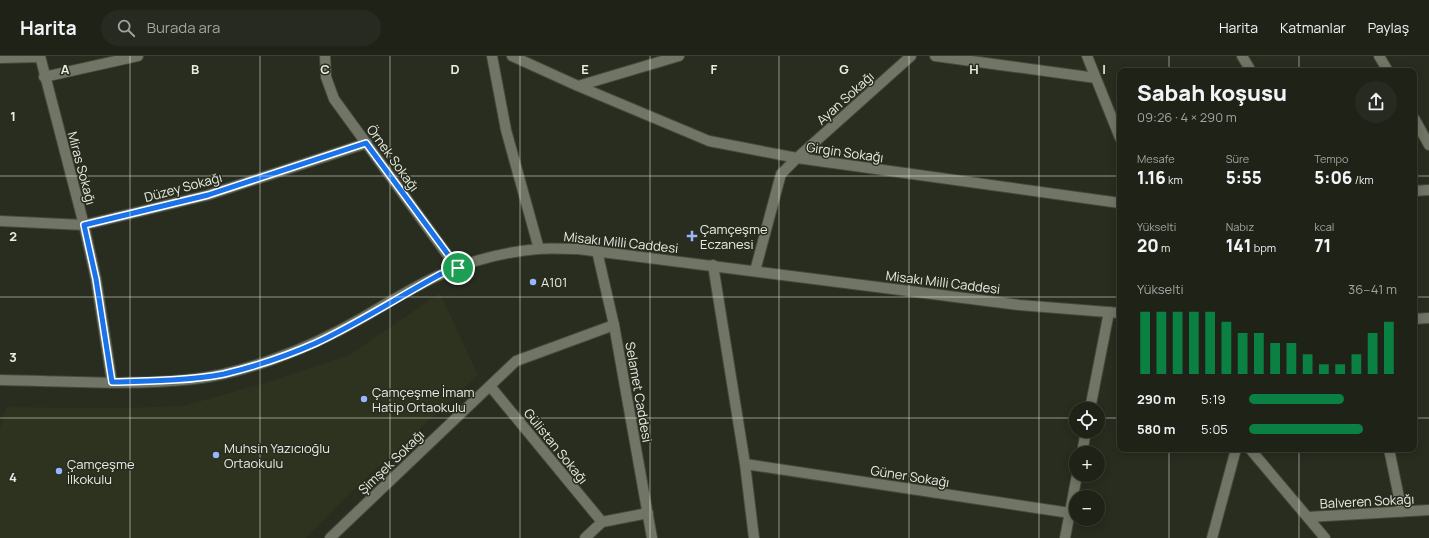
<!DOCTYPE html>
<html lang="tr">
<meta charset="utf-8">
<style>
body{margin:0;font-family:Manrope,sans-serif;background:#262a20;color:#f1f3f6;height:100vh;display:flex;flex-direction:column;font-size:15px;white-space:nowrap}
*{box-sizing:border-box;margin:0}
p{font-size:13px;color:#a1a4a1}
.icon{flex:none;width:22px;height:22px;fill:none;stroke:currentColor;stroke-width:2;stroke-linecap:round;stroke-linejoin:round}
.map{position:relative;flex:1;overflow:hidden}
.drawer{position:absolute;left:1117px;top:12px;width:300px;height:384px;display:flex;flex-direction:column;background:#1e2217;border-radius:8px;box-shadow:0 2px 10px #0003,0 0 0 1px #3c3f36}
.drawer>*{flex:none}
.controls{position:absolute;left:1069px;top:346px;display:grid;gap:8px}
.controls a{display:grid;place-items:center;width:36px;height:36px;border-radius:50%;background:#1e2217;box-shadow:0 2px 10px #0003,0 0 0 1px #3c3f36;font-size:20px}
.pin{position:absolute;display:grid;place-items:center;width:34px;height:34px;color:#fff;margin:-17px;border:2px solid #fff;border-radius:50%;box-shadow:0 1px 4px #0007}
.round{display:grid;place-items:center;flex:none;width:42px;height:42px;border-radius:21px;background:#262a20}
.summary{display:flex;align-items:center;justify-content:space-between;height:68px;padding:0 20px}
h1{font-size:22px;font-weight:800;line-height:30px}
.stats{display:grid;grid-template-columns:repeat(3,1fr);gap:6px;height:68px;padding:4px 20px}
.stats div{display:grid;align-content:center}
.stats b{font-size:17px;font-weight:800}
.stats small{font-size:11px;font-weight:400}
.stats p{font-size:11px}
.chart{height:112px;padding:8px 20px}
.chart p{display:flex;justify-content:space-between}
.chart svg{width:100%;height:72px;margin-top:4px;stroke:#0b8043;stroke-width:6}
ul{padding:0 20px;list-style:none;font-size:13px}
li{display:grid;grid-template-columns:64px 48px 1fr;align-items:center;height:30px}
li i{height:10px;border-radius:5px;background:#0b8043}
header{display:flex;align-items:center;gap:24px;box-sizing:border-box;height:56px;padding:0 20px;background:#1e2217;border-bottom:1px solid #3c3f36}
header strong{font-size:19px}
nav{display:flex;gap:22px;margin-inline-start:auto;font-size:14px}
.search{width:280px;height:36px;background:#262a20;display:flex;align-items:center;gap:10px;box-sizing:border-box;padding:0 14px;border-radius:22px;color:#a1a4a1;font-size:15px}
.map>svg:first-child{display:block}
</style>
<header>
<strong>Harita</strong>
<div class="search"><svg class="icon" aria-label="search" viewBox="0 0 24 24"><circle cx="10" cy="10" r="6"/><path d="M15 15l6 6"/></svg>Burada ara</div>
<nav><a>Harita</a><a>Katmanlar</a><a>Paylaş</a></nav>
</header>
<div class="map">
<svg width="1429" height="482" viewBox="0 0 1429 482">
<rect width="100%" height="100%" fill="#282d1f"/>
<path fill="#2d331e" d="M440,237L478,319L350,437L306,482H0V373L6,351L115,352L183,350L271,325L349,299Z"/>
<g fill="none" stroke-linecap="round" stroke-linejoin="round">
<defs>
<path id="minor" d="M40,0L84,169L96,223L112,326
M325,0L326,21L334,43L457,212
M512,0L578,30L679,0
M935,0L1096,22
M1087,0L1120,82
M1242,0L1251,15
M1379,0L1388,15
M0,2L40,1
M44,21L138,0
M578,30L709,85L797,102L1120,147
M1414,62L1429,89
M1414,135L1429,134
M0,165L84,169L208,139L367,87
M713,209L745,408L754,482
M755,215L781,118L797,102L911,0
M490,330L602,466
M1090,353L1109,256
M1389,393L1402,456
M1082,397L1086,375
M745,408L1070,457
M1308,461L1429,454
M330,482L516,305L614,269
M585,482L602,466L648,457
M1065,482L1077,419
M1212,482L1236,393"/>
<path id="tertiary" d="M492,0L506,74L539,193
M597,195L614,269L652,482
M1414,263L1429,262
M0,324C64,325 130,330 194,323C221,320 249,312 274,303C305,292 334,278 362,262C388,247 414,230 442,218C472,204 505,196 538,193C551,192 565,193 578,193L1019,249L1120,257
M1250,393L1325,482"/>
</defs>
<use href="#minor" stroke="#45493d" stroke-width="12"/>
<use href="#tertiary" stroke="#45493d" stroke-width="12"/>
<use href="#minor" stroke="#707565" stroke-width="10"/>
<use href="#tertiary" stroke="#707565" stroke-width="10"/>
</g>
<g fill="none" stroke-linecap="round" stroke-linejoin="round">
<defs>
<path id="route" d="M366,87L458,212L441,218C400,240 359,267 316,287C289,299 253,311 224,318C187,325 150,325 112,326L96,223L84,169L208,139Z"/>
</defs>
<use href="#route" stroke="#fff" stroke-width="8"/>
<use href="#route" stroke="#1a73e8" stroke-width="5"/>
</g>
<path fill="none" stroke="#eaede4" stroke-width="1" stroke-opacity="0.55" d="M130,0V482M260,0V482M390,0V482M520,0V482M650,0V482M779,0V482M909,0V482M1039,0V482M1169,0V15M1299,0V15M0,120H1120M1414,120H1429M0,241H1120M1414,241H1429M0,362H1076M1098,362H1120M1414,362H1429M1169,393V482M1299,393V482"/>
<g fill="#9ab5fd" stroke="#282d1f" stroke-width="1.5">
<path d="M690 174h4v4h4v4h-4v4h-4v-4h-4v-4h4z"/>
<circle cx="533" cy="226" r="4"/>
<circle cx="364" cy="343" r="4"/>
<circle cx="216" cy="399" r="4"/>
<circle cx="59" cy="415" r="4"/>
</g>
<g text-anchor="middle" stroke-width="3" stroke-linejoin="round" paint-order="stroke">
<g font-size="13" fill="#eaede4" stroke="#282d1f">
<text transform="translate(845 42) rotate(-42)" y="5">Ayan Sokağı</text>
<text transform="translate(845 96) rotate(8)" y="5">Girgin Sokağı</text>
<text transform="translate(393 102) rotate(54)" y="5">Örnek Sokağı</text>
<text transform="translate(82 112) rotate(75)" y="5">Miras Sokağı</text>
<text transform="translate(183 131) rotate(-15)" y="5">Düzey Sokağı</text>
<text transform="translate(621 186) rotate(6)" y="5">Misakı Milli Caddesi</text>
<text transform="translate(943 226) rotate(7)" y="5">Misakı Milli Caddesi</text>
<text transform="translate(639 336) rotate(80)" y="5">Selamet Caddesi</text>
<text transform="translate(556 390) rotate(51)" y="5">Gülistan Sokağı</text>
<text transform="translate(391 406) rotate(-44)" y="5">Şimşek Sokağı</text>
<text transform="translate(910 420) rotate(9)" y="5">Güner Sokağı</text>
<text transform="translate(1367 445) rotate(-3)" y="5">Balveren Sokağı</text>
</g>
<g font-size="13" fill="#eaede4" stroke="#282d1f" text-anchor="start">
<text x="700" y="178">Çamçeşme<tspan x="700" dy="15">Eczanesi</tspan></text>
<text x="541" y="231">A101</text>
<text x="372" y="341">Çamçeşme İmam<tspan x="372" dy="15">Hatip Ortaokulu</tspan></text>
<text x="224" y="397">Muhsin Yazıcıoğlu<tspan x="224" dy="15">Ortaokulu</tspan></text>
<text x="67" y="413">Çamçeşme<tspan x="67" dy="15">İlkokulu</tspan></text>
</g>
</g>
<g font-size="13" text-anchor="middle" font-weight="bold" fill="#eaede4" stroke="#282d1f" stroke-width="3" stroke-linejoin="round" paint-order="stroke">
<text x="65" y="18">A</text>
<text x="195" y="18">B</text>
<text x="325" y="18">C</text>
<text x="455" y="18">D</text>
<text x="585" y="18">E</text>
<text x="714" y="18">F</text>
<text x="844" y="18">G</text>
<text x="974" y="18">H</text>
<text x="1104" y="18">I</text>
<text x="13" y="65">1</text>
<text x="13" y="185">2</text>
<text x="13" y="306">3</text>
<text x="13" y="426">4</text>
</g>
</svg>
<div class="controls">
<a><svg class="icon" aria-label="locate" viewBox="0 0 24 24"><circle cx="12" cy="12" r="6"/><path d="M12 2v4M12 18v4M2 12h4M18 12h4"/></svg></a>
<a>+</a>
<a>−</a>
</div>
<div class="pin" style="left:458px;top:212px;background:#1e9e55"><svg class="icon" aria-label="arrive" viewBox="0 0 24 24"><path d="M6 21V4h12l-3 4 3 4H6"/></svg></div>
<section class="drawer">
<div class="summary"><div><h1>Sabah koşusu</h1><p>09:26 · 4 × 290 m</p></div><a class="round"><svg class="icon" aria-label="share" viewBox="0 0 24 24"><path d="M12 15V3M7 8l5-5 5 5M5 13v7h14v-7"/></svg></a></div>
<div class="stats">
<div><p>Mesafe</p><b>1.16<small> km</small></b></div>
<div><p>Süre</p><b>5:55</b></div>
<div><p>Tempo</p><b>5:06<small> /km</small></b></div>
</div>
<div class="stats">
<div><p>Yükselti</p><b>20<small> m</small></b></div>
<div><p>Nabız</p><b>141<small> bpm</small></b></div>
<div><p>kcal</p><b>71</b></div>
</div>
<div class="chart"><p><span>Yükselti</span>36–41 m</p>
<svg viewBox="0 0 160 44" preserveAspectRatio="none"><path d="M5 44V6M15 44V6M25 44V6M35 44V6M45 44V6M55 44V12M65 44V19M75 44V19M85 44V25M95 44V25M105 44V32M115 44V38M125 44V38M135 44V32M145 44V19M155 44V12"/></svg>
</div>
<ul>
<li><b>290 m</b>5:19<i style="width:64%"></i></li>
<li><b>580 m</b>5:05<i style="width:77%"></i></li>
</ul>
</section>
</div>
